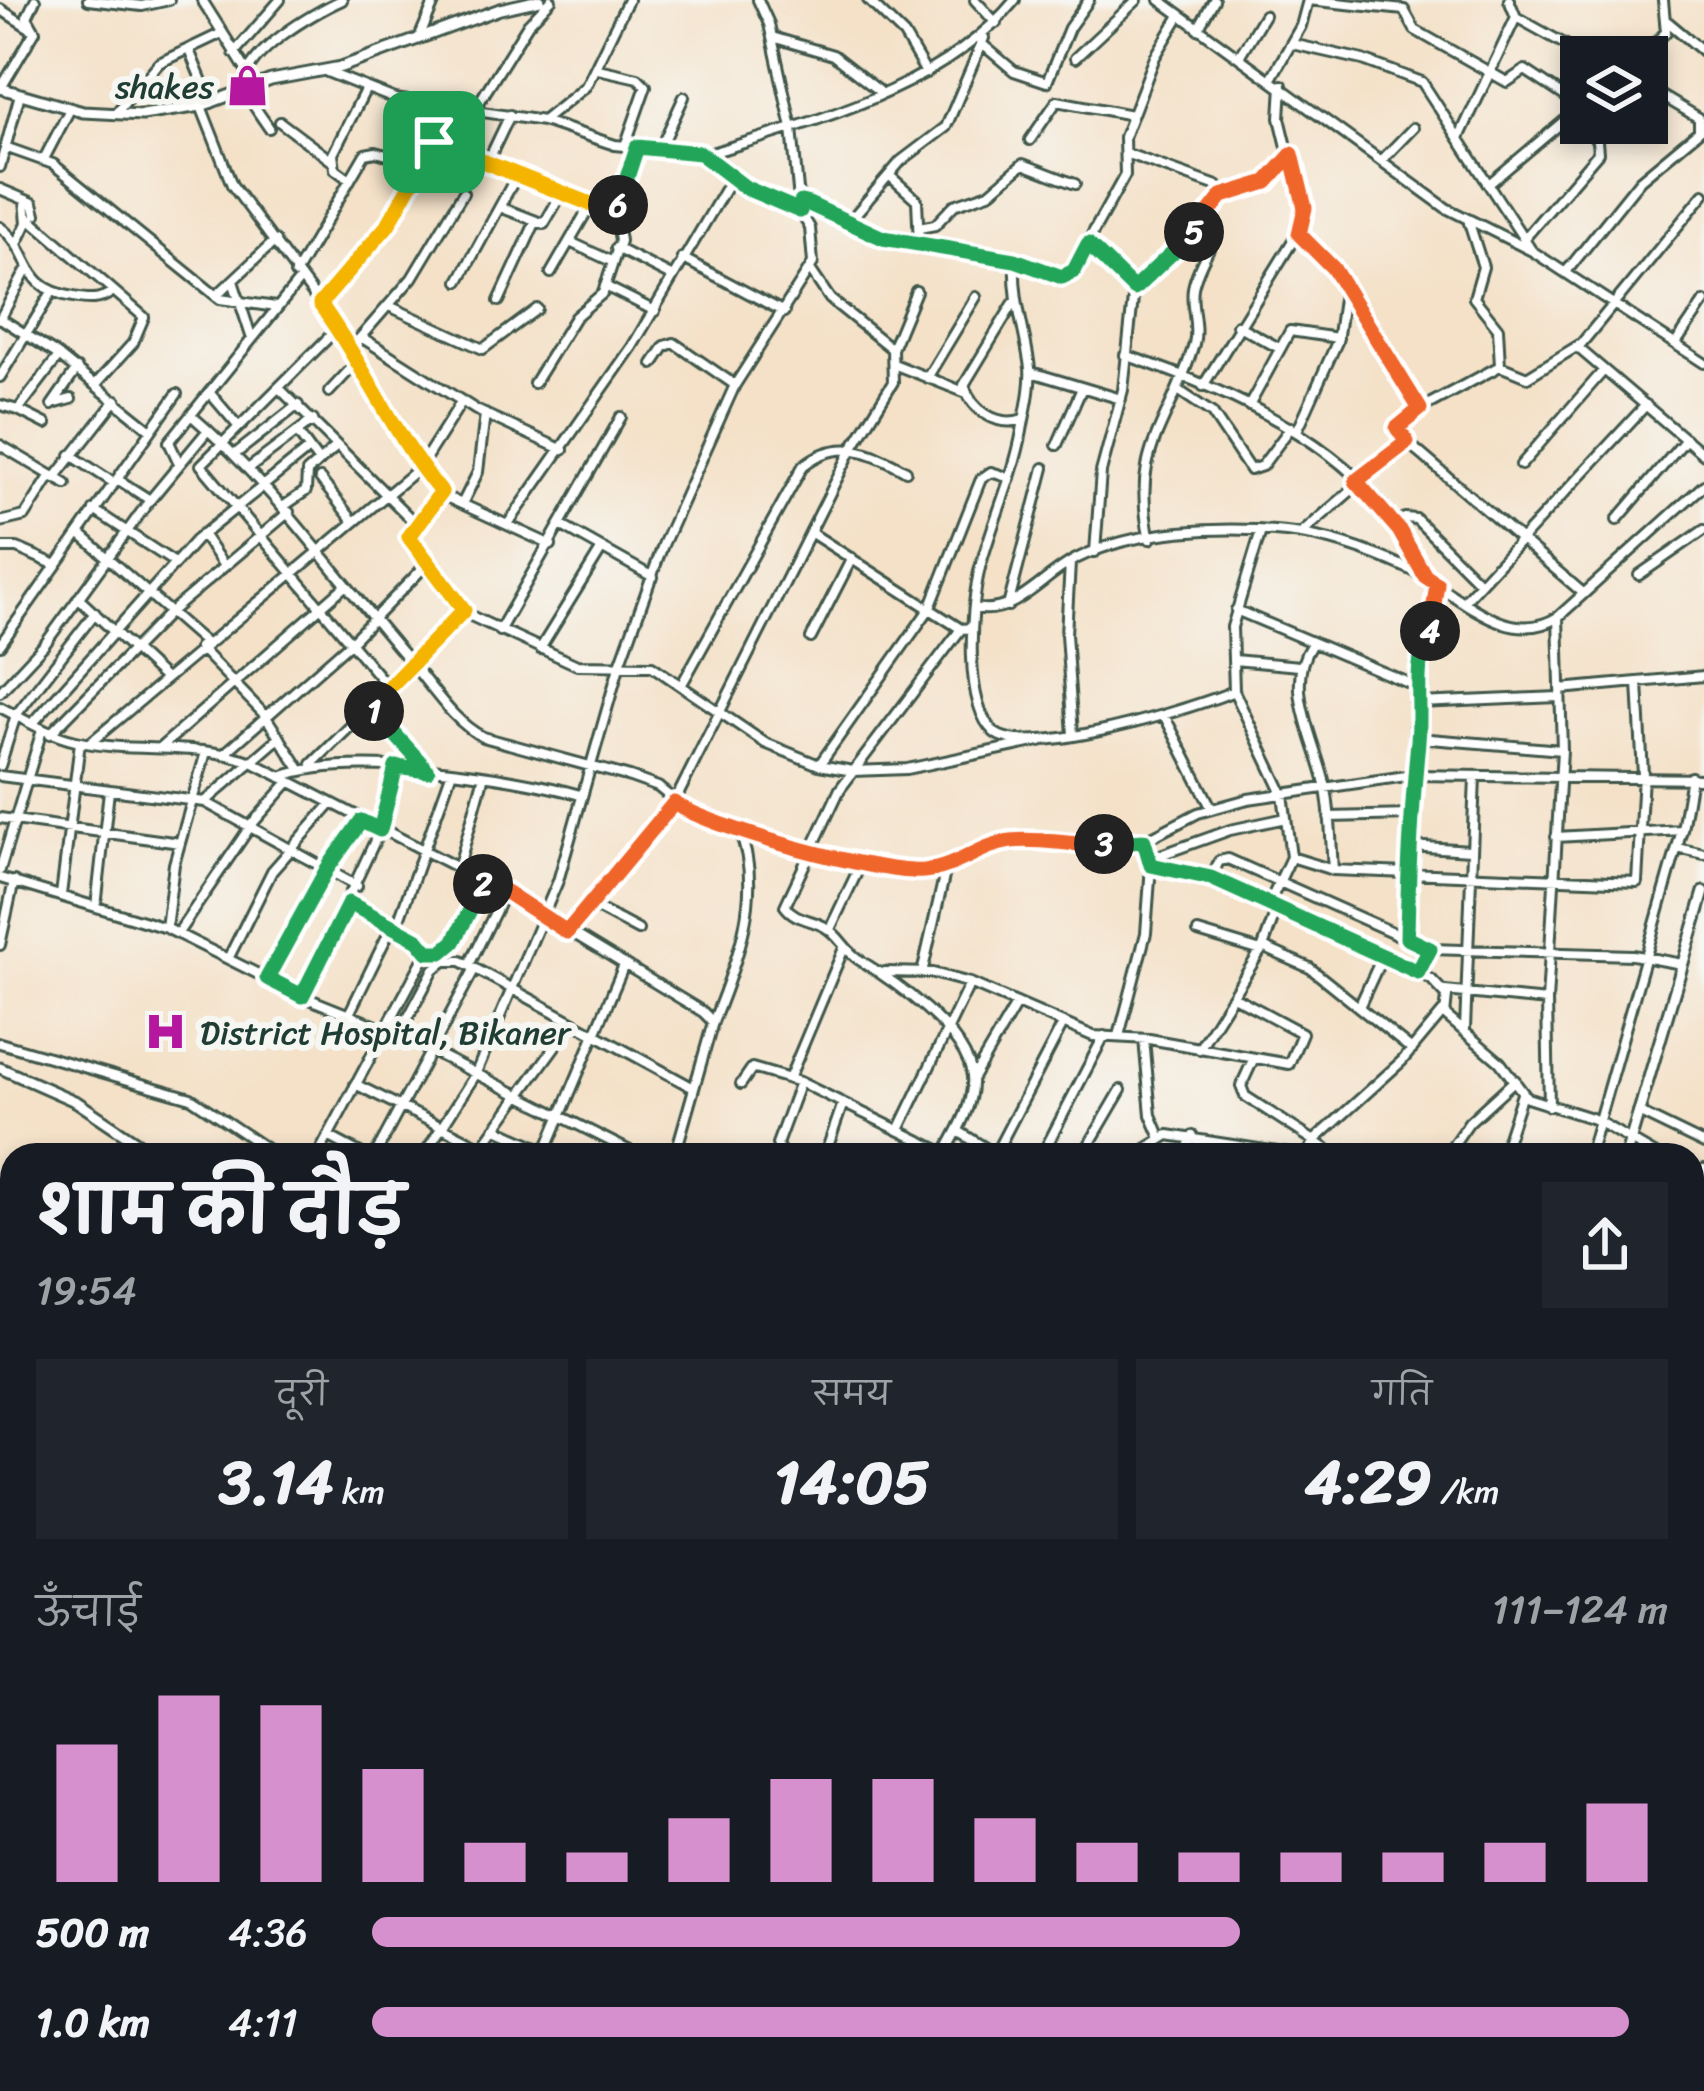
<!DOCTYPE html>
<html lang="hi">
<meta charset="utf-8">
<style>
body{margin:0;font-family:Sriracha,"Playpen Sans Deva",sans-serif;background:#20242c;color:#f1f3f6;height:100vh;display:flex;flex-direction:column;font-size:45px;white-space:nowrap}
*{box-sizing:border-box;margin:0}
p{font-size:39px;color:#9ea1a6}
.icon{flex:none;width:66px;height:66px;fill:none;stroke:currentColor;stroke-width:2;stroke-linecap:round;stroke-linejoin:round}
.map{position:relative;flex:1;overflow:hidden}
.details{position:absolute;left:0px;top:1143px;width:1704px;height:948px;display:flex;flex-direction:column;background:#171b24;border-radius:36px 36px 0 0;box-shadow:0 6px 18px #0003}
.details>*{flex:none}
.controls{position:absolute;left:1560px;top:36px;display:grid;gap:24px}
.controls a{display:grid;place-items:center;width:108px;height:108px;border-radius:0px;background:#171b24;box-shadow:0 6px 18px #0003;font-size:60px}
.pin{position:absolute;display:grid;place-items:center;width:102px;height:102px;color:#fff;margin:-51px;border-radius:24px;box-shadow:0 6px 18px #0006}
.km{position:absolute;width:60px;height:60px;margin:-30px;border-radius:50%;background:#222;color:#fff;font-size:33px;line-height:60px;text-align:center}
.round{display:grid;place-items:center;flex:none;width:126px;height:126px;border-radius:0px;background:#20242c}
.overview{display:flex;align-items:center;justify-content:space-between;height:204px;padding:0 36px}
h1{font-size:66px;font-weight:700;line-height:90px}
.figures{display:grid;grid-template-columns:repeat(3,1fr);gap:18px;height:204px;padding:12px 36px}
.figures div{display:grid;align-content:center;border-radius:0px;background:#20242c;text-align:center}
.figures b{font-size:60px;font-weight:700}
.figures small{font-size:33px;font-weight:400}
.figures p{font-size:33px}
.chart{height:336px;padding:24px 36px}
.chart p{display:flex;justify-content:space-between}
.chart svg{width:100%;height:216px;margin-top:12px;stroke:#d690ce;stroke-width:6}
ul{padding:0 36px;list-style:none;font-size:39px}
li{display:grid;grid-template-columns:192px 144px 1fr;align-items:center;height:90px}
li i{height:30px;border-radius:15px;background:#d690ce}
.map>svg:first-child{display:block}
</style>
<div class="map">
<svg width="1704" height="2091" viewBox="0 0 1704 2091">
<rect width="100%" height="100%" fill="#f6f6f2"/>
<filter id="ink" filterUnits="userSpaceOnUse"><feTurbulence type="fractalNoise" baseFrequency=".00833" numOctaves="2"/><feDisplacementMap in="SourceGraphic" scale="24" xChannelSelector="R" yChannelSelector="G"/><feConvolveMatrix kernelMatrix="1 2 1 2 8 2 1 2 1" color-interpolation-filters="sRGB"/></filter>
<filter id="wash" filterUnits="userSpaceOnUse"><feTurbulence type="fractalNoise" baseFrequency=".004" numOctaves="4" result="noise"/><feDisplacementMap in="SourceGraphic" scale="48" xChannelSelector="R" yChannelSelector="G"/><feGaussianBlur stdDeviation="2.7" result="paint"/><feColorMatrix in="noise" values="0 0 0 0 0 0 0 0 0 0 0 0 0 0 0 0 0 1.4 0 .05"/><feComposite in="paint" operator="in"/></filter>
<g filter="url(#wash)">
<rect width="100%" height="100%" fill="#f4e1c8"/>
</g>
<g filter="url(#ink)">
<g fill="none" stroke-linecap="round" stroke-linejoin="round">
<defs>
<path id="minor" d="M88,0L142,6L169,0
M202,0L248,73
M868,0L904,35L926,73
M975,0L996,23
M1160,0L1446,208L1532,251L1704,363
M1308,0L1404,10L1415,30L1507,82L1525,70L1575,103L1571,115L1490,183
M0,9L33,30
M1516,17L1588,57
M1668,22L1704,52
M1198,29L1214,0
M772,37L833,55L879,91
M419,38L434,3
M982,44L1014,71L1047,82L1069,28L1089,0
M1292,44L1363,60L1422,82L1531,250
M189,50L211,103
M234,53L280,0
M1240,55L1264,15
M1641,57L1666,32L1663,0
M1075,58L1137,0
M598,69L638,78L646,86L625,146
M327,72L395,99L543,121L615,145L700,153L746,188L800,211
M1272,77L1301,26L1308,0
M1,88L35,31L27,17L35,0
M201,106L232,185L352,347L401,440L441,492L409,537L452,600L473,617L577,665L652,666L765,743L819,765L853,771L907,769L1044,740
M475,109L528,24L551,0
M115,114L159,63L222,33
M543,121L586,86L628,0
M280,122L332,161
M269,128C262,117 248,100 245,87C240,54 317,11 342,0
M1459,138L1516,17L1509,0
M1030,140L1057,101L1132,115
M434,142L608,209L620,203L637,147
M5,147L53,164L220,299L276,307
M660,149L684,97
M1125,153L1217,186L1222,196
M705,155C813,121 941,90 1015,0
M44,159L70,109
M1381,161L1413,128
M487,163L510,115
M0,167L20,94
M890,176L917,200L919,245
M350,180L335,169L333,154L366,88
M0,189L33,203L36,214
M801,202L883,238L1015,260L1069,276L1125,175L1124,137L1155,57L1179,17
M500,207L544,224L562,193
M28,217L144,317L133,343L96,384
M1469,223L1483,267L1474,298L1498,328L1500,366
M847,224L901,161L946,127L984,38
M0,227C35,253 18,288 74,297C89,300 99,301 112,292
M919,228L935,225L954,205L989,193L1023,164L1075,184
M1299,234L1333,269L1420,409L1500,366L1527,377L1581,344L1704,194
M1524,239L1598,153L1597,141L1582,123
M18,242L27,223L25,200
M570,242L611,261
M1088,244L1134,289
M616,248L673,277
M682,258L784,312
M1015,260C1013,302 1025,329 1030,368C1032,388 1025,412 1022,431C1013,480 991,524 979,572C971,609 963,704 994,732C1026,761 1196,707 1234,691
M1566,272L1640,180L1699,131V118L1647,87
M551,273L591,204
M295,274L365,154L376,152L423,165
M233,281L251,336
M459,281L517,175
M605,286L655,311
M216,296L275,241
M499,301L535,223
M320,303L388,225L455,106
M1013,304L964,385C972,410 997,428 1023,419
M389,306L483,349L537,309
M0,318L55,353L151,430
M0,319L26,271
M1237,325L1279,348
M338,328L201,465L389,688
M361,337L476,410L563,450
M1676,343L1704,302
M352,347L412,278L463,193
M1577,347L1704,455
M892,349L916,291
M1125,355C1238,393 1379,455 1424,575
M653,364L665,346L674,343L735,385
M896,365L964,392
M1031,372L1121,399
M0,377L52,292
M927,378L976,297
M534,383L575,317L603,293L620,241L615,208
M1203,386L1305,221L1280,118L1282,85
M279,388L416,524
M1178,390L1212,413L1250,470L1262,466L1291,427
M209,392L238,426
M329,392L359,360
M53,404L71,399
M0,405L18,410L59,356
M52,405L77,369
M1249,406L1290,331L1338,338
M18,410L46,424
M191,415C274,486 335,575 406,657C430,683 451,721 483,737L630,777L658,787L691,814L860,866L901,871L946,868L1007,841H1144L1151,865L1211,879L1431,979L1447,996L1445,1015L1500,1062L1527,1098L1594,1119L1656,1155
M1297,431L1337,342L1344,292
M297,432L319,462
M1406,442L1397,427L1420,409
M0,445L66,484
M1057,445L1082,388
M71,455L114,483
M234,455L298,405
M178,461L169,442L299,281
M1521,465L1604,370
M248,469L313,420
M55,478L116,400
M320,479L354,522
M442,495L551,545
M150,500L208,430
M462,504L478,472L485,414
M284,506L306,491L307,472L337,446
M94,510L175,563
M1617,520L1686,439
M0,522L25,516L51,475
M508,524L632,347L731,179
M562,526L653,577
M1397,527L1405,518L1416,519L1480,583
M1261,531L1232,627L1234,691L1283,794L1291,857L1333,870L1637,882L1643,775L1638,683
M79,533L204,642
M1302,533L1407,442L1583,593
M202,534L224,566
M813,534L961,629
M1150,539C1129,450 1171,424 1194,344C1199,325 1190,307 1193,288C1196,271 1207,253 1215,237
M0,548H17L56,565
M1095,552L1101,472L1123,390L1134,289L1187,240L1222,196L1266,182L1292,154
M1070,563L1066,634L1073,735
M1639,575L1704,530
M78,598L163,677
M1463,602L1646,405
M1008,606L1044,468
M975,608C1016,617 1042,575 1078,558C1137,529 1221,526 1286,532C1327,536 1372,552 1409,569C1454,589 1506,650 1558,617L1704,485
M1236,610L1418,687
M499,631L621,417
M811,638L852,558
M0,645L177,394
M1311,645C1283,686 1315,740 1325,784C1331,812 1331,842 1333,870
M199,647L264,714L300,769
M540,649L601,550
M1234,660L1299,666
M682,684L803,466C838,437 872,451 906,471
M1560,689L1704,676
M0,692L45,644L150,500L117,479
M1419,703L1559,697
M0,707C25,720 49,735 76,741C133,754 197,741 252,762L505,892L703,1012L713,1022L675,1155
M1164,715L1212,809
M33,723L196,540L309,449
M50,734L169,613L289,512
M1418,738L1562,750
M91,742L420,467L462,401
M160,748L345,586
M225,753L350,643L426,565
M312,764L370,707
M819,765L930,608L981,479L991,472L1010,478
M0,766L16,715L95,613
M427,770L370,707L463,611
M0,776L205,802L357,886
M281,777C345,751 512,775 580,795
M205,802L280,737
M1329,817L1411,815
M0,818L180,843
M1556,837L1682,830
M1144,841L1198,813L1248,799L1413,775L1704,779
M1410,846L1470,850
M1677,848L1704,854
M1149,859L1230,830L1286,818
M458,869L483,779
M0,870L42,730
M0,878L166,928L302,996L399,1035L638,1155
M1211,879L1219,861L1228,859L1430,949L1633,955L1682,964
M61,895L80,742
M591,905L638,930
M1268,906L1291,857
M96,907L109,791
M166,928L174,864L206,752
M396,928L451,774
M830,929L860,866
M567,932L674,803L852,449L893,382L892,349L830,299L811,271
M1198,932L1261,951
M178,933L252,824L289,782
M1407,938L1417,660L1434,622L1437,584
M0,945L14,881
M1263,947L1276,911
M427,952L449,948L484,882
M229,957L272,871L331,804
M469,965L505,892
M885,972L933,973L970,983L1093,1036L1149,1039L1289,1064L1302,1033L1233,996
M1418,972L1430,949
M922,973L946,868
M267,978L327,869L361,821
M1445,991L1547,1001
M302,996L380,830L396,767
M1359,1007L1383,955
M348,1016L392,926
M713,1022C736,965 765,890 739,831
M1465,1029L1475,777
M399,1035L434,969L445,961H461L690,1086
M1119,1036L1146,933L1151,865
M1144,1039L1151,1115L1160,1136
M0,1043L191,1098L276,1155
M1199,1049L1263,947L1310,968L1412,1050
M1253,1060L1241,1086L1245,1096L1336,1155
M973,1078L1017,1003
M789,1079L844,948
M355,1084L498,1155
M741,1084L752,1068L800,1082L945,1153
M1549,1106L1547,1001L1562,750L1558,617
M1638,1112L1704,1144
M495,1128L555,1155
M899,1130L970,983
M958,1131L995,1154
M328,1136L364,1155
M1451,1147L1487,1155
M546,1150L624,965
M995,1154L1063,1024
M318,1155L427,952L418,940L349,903
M375,1155L475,968
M424,1155L475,1075L558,881L619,667L663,545L735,385L813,263L810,228L800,211L792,128L769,24L758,0
M476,1155L572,1023
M782,1155L777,1144L800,1082
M825,1155L843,1103
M944,1155C957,1132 974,1105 972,1077C968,1032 892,980 858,959C845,950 838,934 825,927C811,919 795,920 785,906L840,789L961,629L971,628
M1042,1155L1104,1036
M1083,1155L1121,1090
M1136,1155L1168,1135L1297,1155
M1184,1155L1193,1136
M1307,1155L1316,1139L1402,1061L1443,1012
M1446,1155L1469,1122L1515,1080
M1502,1155L1522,1094
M1589,1155L1682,830L1691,777
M1692,1185L1704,1169
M1692,1238L1704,1244
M0,1280L12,1265
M0,1289L12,1294
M1692,1421L1704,1395
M1692,1446L1704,1448
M0,1477L5,1466
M1692,1529L1704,1532
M0,1580L12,1585
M0,1650L7,1654L12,1644
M0,1670L7,1654
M1692,1678L1704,1626
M1692,1699L1704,1703
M0,1829L12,1832
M1692,1836L1704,1814
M1692,1953L1704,1937
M1692,2012L1704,2032
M0,2016L12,2019
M708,2079L751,2089
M1537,2079L1545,2091
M753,2081L785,2091
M26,2091L29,2079
M156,2091L159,2079
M403,2091L407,2079
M493,2091L496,2079
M633,2091L636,2079
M689,2091L691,2079"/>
<path id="tertiary" d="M0,88L83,112L142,115L201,106L271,80L341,67L500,9L540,0
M0,1068L77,1102L156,1155
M1626,1155L1704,892
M0,1465L12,1467
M1692,1614L1704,1617
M0,1908L12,1910
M1635,2079L1642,2091
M249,2091L252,2079
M563,2091L565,2079
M1284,2091L1290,2079
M1299,2091L1305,2079"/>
<path id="primary" d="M0,2089L7,2091"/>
</defs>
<use href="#minor" stroke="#3f564a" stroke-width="14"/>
<use href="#tertiary" stroke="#3f564a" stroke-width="15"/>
<use href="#primary" stroke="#3f564a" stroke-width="18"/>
<use href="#minor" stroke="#fff" stroke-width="8"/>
<use href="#tertiary" stroke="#fff" stroke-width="9"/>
<use href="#primary" stroke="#f3c26a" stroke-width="12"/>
</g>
</g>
<g fill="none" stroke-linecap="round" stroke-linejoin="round" filter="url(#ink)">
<defs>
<path id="split-1" d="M374,711L370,707L464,610L409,537L441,492C393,435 364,364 320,304L388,225L434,142"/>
<path id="split-2" d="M374,711L428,771L396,767L380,830L361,821L327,869L267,978L302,996L349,903L418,940L428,952H442L454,942L483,884"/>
<path id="split-3" d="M483,884L506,892L567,932L674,803C714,829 877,874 924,871C957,868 980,845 1011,841C1042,837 1074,847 1104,844"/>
<path id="split-4" d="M1104,844L1144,841L1151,865L1211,878L1418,972L1430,949L1407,938C1408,872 1412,807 1418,741C1422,701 1412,667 1430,631"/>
<path id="split-5" d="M1194,232L1222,196L1267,182L1292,154L1305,208L1299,234L1333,268L1420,409L1397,428L1407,442L1356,481L1399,530L1425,576L1437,584L1430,631"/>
<path id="split-6" d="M618,205L637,147L700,153L746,188L800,211L801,202L809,204L883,238L1015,260L1062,277L1074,271L1088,244L1134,289L1194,232"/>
<path id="split-7" d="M434,142L596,206L618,205"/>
</defs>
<use href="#split-1" stroke="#fff" stroke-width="24"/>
<use href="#split-2" stroke="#fff" stroke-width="24"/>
<use href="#split-3" stroke="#fff" stroke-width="24"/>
<use href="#split-4" stroke="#fff" stroke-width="24"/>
<use href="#split-5" stroke="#fff" stroke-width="24"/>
<use href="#split-6" stroke="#fff" stroke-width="24"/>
<use href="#split-7" stroke="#fff" stroke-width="24"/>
<use href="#split-1" stroke="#f5b400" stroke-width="15"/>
<use href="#split-2" stroke="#22a559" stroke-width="15"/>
<use href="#split-3" stroke="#f0652b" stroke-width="15"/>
<use href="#split-4" stroke="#22a559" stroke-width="15"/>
<use href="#split-5" stroke="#f0652b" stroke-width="15"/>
<use href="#split-6" stroke="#22a559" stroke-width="15"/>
<use href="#split-7" stroke="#f5b400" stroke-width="15"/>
</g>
<defs>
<symbol id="shop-bare" viewBox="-9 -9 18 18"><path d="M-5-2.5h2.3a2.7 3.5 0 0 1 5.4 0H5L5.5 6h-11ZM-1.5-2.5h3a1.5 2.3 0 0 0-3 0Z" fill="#b5179e" stroke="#f6f6f2" stroke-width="2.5" paint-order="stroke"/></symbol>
<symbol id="hospital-bare" viewBox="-9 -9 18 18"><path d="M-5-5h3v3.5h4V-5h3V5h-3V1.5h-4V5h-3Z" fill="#b5179e" stroke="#f6f6f2" stroke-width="2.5" paint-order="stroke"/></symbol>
</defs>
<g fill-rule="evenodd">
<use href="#shop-bare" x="218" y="56" width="59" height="59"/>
<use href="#hospital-bare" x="136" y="1002" width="59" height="59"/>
</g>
<g text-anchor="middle" stroke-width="12" stroke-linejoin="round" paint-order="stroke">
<g font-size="33" fill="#1f3d34" stroke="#f6f6f2" text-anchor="end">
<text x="214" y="98">shakes</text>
<text x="200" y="1044" text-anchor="start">District Hospital, Bikaner</text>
</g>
</g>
</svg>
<div class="controls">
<a><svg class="icon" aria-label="layers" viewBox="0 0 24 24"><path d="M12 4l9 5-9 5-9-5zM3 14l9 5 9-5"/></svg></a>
</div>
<div class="pin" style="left:434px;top:142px;background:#1e9e55"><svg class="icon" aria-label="arrive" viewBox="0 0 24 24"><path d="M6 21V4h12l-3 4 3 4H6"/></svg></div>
<b class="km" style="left:374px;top:711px">1</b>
<b class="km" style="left:483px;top:884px">2</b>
<b class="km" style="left:1104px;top:844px">3</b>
<b class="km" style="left:1430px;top:631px">4</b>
<b class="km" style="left:1194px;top:232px">5</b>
<b class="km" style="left:618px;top:205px">6</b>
<section class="details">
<div class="overview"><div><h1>शाम की दौड़</h1><p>19:54</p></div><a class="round"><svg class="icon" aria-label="share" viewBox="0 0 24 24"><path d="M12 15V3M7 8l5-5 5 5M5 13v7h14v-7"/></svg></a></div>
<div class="figures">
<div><p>दूरी</p><b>3.14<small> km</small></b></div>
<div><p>समय</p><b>14:05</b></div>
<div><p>गति</p><b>4:29<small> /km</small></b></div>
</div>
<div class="chart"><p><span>ऊँचाई</span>111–124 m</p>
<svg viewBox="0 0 160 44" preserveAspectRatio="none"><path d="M5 44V16M15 44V6M25 44V8M35 44V21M45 44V36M55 44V38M65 44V31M75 44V23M85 44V23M95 44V31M105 44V36M115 44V38M125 44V38M135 44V38M145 44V36M155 44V28"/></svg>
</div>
<ul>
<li><b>500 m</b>4:36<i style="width:67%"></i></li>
<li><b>1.0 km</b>4:11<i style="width:97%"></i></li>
</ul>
</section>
</div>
